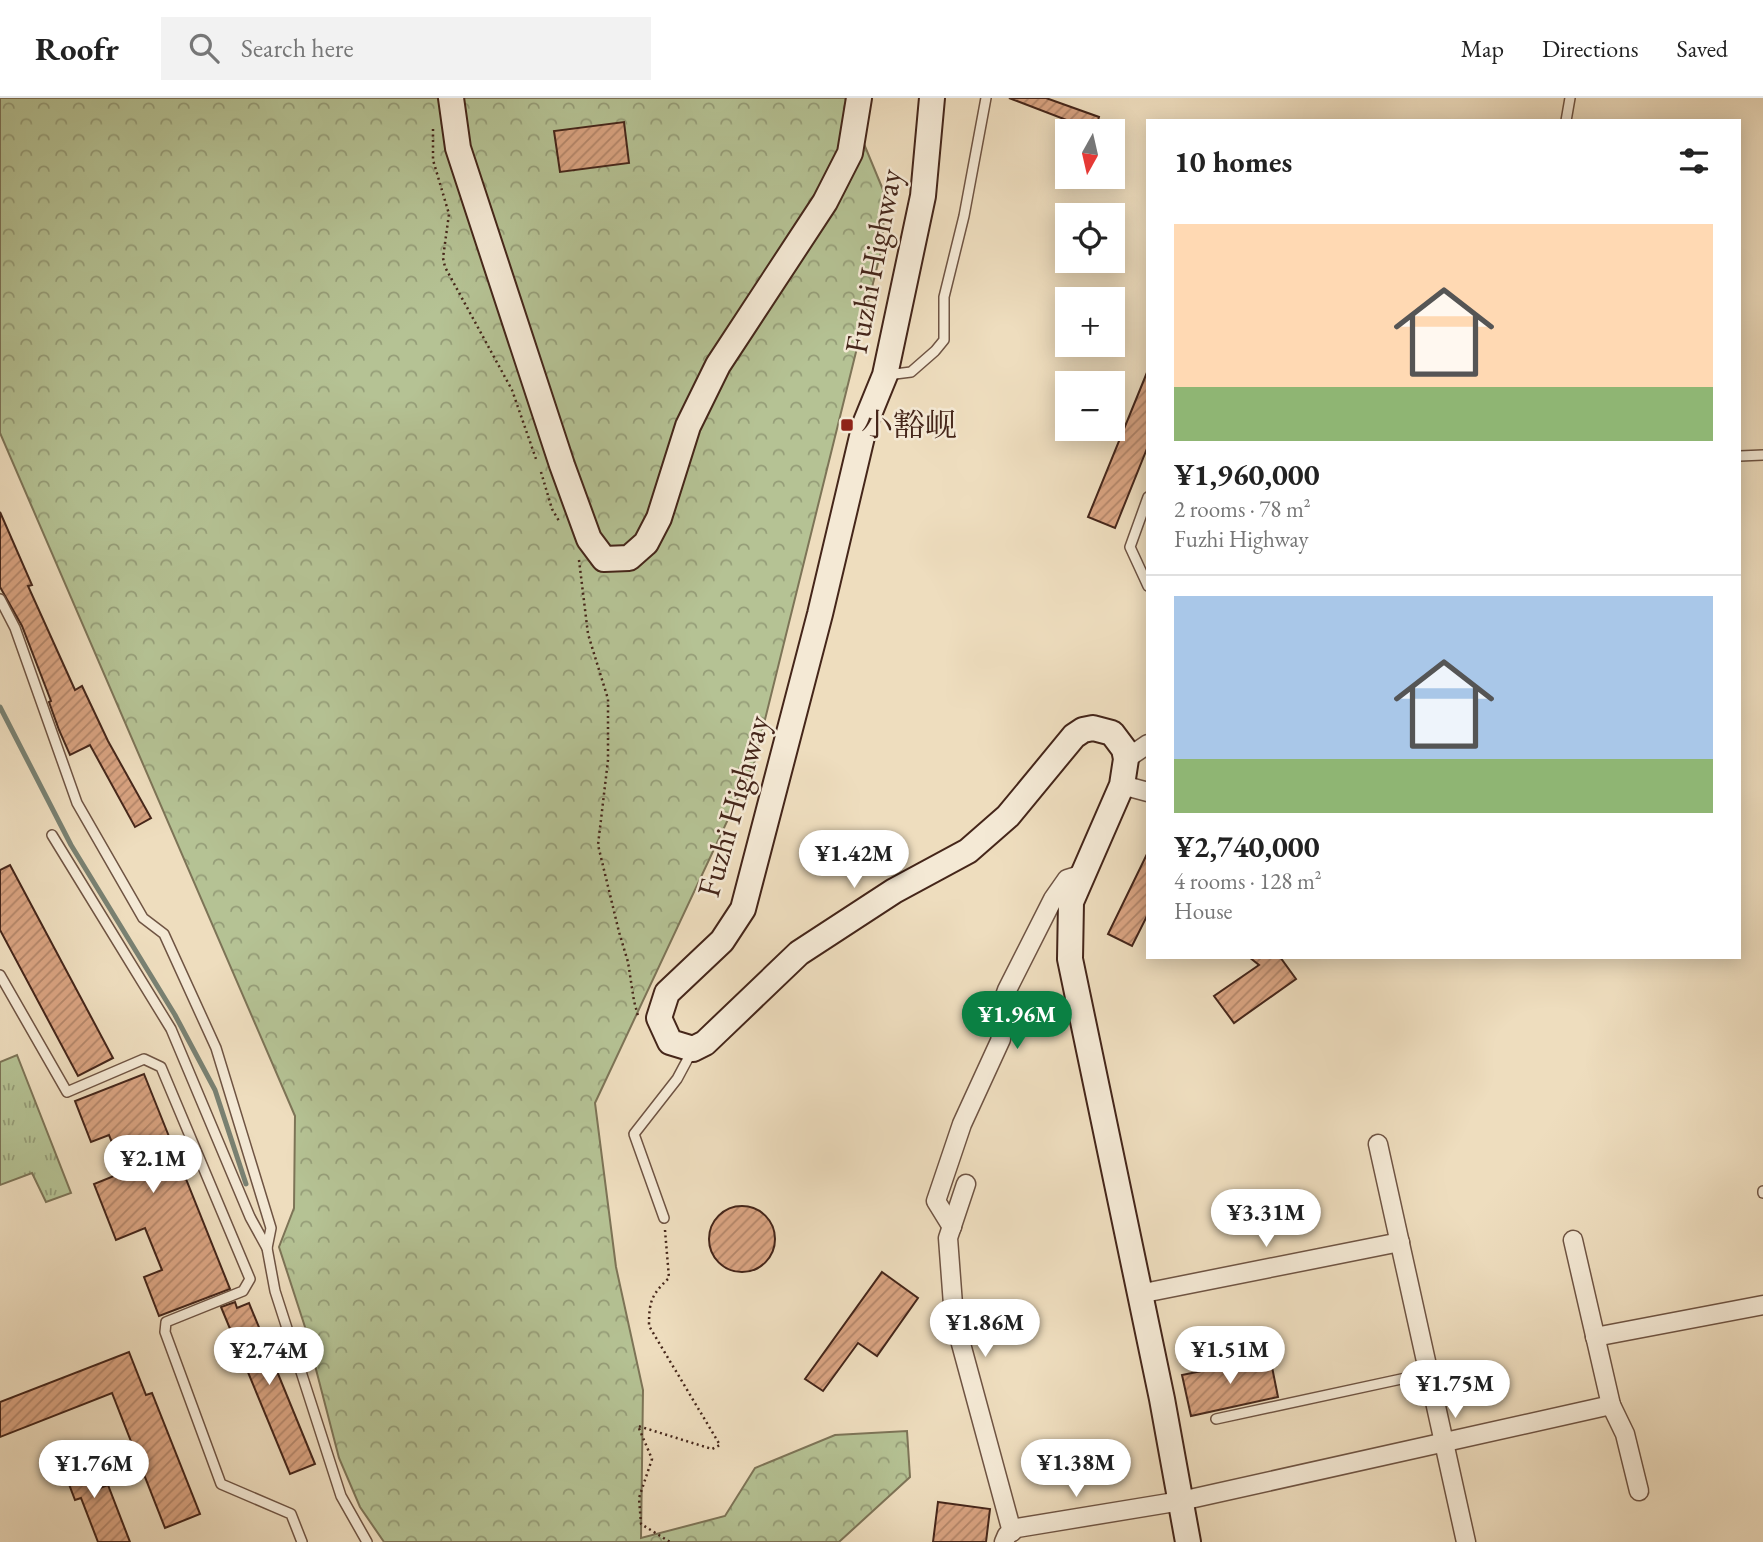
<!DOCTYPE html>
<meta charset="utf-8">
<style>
:root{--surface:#fff;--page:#f2f2f2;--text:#222;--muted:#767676;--line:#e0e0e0;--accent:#0b8043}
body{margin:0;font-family:"EB Garamond","Noto Serif SC",serif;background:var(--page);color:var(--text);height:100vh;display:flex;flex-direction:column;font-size:26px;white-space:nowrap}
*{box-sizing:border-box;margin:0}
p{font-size:23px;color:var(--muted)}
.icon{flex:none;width:38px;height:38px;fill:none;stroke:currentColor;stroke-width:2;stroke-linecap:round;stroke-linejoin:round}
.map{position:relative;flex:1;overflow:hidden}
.details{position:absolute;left:1146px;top:21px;width:595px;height:840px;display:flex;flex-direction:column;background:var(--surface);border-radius:0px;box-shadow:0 4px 18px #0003}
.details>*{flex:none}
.needle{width:46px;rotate:188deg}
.tools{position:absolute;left:1055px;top:21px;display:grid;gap:14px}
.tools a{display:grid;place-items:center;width:70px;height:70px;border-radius:0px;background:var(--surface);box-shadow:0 4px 18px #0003;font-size:35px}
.price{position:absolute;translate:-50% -60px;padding:0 16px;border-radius:24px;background:#fff;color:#222;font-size:23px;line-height:46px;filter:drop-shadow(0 2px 4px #0008)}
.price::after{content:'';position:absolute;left:50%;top:42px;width:21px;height:16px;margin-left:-10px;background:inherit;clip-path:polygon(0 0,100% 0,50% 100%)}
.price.active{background:var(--accent);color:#fff}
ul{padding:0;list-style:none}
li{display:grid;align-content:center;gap:14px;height:371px;padding:0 28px}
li+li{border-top:2px solid var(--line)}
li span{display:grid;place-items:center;height:217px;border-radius:0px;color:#555}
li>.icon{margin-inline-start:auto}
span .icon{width:126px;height:126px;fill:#fffc;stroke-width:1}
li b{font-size:30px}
h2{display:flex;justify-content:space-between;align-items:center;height:84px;padding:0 28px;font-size:30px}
header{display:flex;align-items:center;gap:42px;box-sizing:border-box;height:98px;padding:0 35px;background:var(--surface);border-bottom:2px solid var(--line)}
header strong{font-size:33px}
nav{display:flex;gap:38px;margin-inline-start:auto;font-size:24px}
.search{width:490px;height:63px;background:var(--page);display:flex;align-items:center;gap:18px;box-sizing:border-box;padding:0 24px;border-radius:0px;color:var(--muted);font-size:26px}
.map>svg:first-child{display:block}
.grass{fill:url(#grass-tufts);stroke:#7d7457;stroke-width:2}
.forest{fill:url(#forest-crowns);stroke:#7d7457;stroke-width:2}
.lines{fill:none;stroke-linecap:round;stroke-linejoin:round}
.stream{stroke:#798172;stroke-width:5}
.building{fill:url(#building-hatch);stroke:#45261a;stroke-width:2}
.service-casing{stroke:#6f5443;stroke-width:12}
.minor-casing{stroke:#6f5443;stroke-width:21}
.secondary-casing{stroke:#45261a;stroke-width:28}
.path{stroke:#45261a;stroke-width:2.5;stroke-dasharray:2 3.5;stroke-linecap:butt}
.service{stroke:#f4e9d5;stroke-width:9}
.minor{stroke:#f4e9d5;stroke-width:18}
.secondary{stroke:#f4e9d5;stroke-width:24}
.poi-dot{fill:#8f2418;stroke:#f4e9d5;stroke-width:2.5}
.labels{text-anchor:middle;stroke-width:5;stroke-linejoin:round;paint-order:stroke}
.street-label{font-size:32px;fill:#45261a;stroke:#f4e9d5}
.poi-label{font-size:32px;fill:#45261a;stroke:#f4e9d5;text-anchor:start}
</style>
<header>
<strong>Roofr</strong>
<div class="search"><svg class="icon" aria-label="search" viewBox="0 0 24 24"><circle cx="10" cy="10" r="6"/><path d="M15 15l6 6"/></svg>Search here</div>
<nav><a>Map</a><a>Directions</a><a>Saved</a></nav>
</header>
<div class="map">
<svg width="1763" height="1444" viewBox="0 0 1763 1444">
<defs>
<pattern id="grass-tufts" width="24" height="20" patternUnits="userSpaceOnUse" patternTransform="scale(1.75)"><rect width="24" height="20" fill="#b5c294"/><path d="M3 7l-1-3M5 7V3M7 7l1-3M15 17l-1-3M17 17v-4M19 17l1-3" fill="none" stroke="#959d78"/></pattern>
<pattern id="forest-crowns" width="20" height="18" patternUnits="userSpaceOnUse" patternTransform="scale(1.75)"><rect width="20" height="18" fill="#b5c294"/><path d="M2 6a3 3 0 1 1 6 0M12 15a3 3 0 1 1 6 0" fill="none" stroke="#959d78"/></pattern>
<pattern id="building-hatch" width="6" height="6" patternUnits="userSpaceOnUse" patternTransform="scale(1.75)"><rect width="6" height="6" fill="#d9a381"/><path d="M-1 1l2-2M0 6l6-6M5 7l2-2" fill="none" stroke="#b28569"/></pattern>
</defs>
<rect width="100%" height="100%" fill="#eeddbe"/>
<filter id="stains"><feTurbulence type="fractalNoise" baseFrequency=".00286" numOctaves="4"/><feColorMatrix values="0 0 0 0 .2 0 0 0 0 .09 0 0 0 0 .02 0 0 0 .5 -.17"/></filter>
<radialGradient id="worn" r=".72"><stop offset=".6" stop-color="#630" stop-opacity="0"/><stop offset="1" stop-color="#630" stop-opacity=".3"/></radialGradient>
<path class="grass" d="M17,957l54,138 -25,9 -14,-29 -32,12v-123z"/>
<path class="forest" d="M0,0h845l41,99 -5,54 -127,513 -159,339 21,164 27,123 -2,148 84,-22 30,-48 80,-33 72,-4 3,46 -71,65h-455l-24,-35 -21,-49 -34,-131 -26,-80 15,-39 1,-92 -295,-683z"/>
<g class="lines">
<path class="stream" d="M0,609l71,138 104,170 40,75 31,94"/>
</g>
<g class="building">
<path d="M1009,0h37l53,19 -4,14z"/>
<path d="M624,24l5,41 -69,9 -6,-41z"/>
<path d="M1148,272v76l-33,82 -27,-11z"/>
<path d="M0,414l32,73 -4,1 47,104 7,-4 26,55 43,77 -16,9 -45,-82 -20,10 -11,-25 -10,-28 2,-1 -29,-75 -22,-39z"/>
<path d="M1148,754v62l-16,32 -24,-12z"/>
<path d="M10,767l103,193 -35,18 -78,-146v-60z"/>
<path d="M1249,859h31l16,22 -62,44 -20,-27 45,-31z"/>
<path d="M144,976l86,215 -71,27 -15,-39 18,-7 -17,-42 -29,12 -22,-56 30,-12 -15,-37 -18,7 -16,-41z"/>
<circle cx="742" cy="1141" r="33"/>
<path d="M882,1174l36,26 -41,58 -19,-13 -35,48 -18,-12z"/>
<path d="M235,1204l2,6 12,-5 66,161 -25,10 -69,-167z"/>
<path d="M129,1254l17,43 6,-2 48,121 -35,14 -53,-135 -112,44v-35z"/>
<path d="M1270,1259l8,40 -87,19 -9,-41z"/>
<path d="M81,1351l16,40 11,-4 22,57h-32l-17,-44 -6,2 -16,-42z"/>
<path d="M938,1404l52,7 -4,33h-53z"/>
</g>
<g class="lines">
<g class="service-casing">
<g id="service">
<path d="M1566,23l4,-23"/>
<path d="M887,277l24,-3 24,-21 9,-11v-43l20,-81 22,-118"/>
<path d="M1740,358l23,-1"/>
<path d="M1148,399l-18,50 18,39"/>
<path d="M0,501l15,29 62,175 66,115 21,16 52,114 55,180 -4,20"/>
<path d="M52,737l119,194 79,188 17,31 8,43 66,205 26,46"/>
<path d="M0,877l67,117 77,-33 17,8 89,212 -7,12 -77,31 -1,10 56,152 70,30 11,28"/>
<path d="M1763,1093v2"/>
<path d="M664,1120l-30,-84 43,-55 15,-28"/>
<path d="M1216,1321l213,-46"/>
</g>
</g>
<g class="minor-casing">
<g id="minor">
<path d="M1126,661l22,-15"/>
<path d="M1122,687l26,7"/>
<path d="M1378,1046l88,398"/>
<path d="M966,1086l-18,54 6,80 58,214"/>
<path d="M952,1129l-16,-26 26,-77 39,-85 -4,-21 10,-28 46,-91 14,-20 16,-5"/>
<path d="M1139,1196l261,-52"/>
<path d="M1595,1239l168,-32"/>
<path d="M1611,1307l14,29 14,57"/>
<path d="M1004,1444l3,-7 10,-7 164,-27 430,-96 -38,-165"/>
</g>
</g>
<g class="secondary-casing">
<g id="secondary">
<path d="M451,0l7,50 104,317 27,74 15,20 25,-1 17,-15 13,-25 29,-92 30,-61 107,-163 25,-49 9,-55"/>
<path d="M932,0l-9,98 -38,179 -20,49 -45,190 -77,295 -21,32 -55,52 -8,25 11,24 23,7 12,-6 94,-90 95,-62 74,-40 40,-35 66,-80 9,-6 10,-2 19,5 12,16 2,10 -4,26 -51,117 -1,57 92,440 26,143"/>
</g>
</g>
<g class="path">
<path d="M433,31v31l16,54 -6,44 2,9 67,123 24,69"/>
<path d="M541,374l11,37 7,12"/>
<path d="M579,462l9,74 20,65v61l-10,85 21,87 9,30 6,39 4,15"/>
<path d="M665,1132l4,48c-18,17 -20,24 -20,48l71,119 -8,4 -74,-23 14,33 -13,39 2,26 29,18"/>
</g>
<use href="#service" class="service"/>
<use href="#minor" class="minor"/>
<use href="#secondary" class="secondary"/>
</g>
<rect class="poi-dot" x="840" y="320" width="14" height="14" rx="3.5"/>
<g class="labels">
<g class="street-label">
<text transform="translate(873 163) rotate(-79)" y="11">Fuzhi Highway</text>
<text transform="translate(733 708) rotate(-74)" y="11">Fuzhi Highway</text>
</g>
<g class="poi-label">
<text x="861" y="338">小豁岘</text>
</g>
</g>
<rect width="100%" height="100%" filter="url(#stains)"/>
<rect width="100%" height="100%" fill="url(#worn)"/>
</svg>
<div class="tools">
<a><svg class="needle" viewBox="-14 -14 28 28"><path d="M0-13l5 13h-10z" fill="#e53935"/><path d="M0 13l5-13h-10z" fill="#767676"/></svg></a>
<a><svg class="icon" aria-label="locate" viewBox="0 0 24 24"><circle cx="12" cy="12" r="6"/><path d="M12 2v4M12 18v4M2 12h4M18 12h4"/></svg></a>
<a>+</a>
<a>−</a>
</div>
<b class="price" style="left:854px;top:792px">¥1.42M</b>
<b class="price active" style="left:1017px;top:953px">¥1.96M</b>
<b class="price" style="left:153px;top:1097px">¥2.1M</b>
<b class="price" style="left:1266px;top:1151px">¥3.31M</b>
<b class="price" style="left:985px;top:1261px">¥1.86M</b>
<b class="price" style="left:1230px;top:1288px">¥1.51M</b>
<b class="price" style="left:269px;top:1289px">¥2.74M</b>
<b class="price" style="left:1455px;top:1322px">¥1.75M</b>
<b class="price" style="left:1076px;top:1401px">¥1.38M</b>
<b class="price" style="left:94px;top:1402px">¥1.76M</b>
<section class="details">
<h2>10 homes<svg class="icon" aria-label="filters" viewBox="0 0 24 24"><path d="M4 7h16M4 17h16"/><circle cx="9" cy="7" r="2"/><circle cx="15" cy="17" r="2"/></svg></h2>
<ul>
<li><span style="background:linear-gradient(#ffd9b3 75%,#8fb573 0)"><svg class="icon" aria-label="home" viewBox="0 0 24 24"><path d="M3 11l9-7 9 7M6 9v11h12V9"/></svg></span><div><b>¥1,960,000</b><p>2 rooms · 78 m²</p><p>Fuzhi Highway</p></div></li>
<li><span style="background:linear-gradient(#a9c7e8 75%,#8fb573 0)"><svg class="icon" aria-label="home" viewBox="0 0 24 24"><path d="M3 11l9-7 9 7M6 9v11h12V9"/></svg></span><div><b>¥2,740,000</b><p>4 rooms · 128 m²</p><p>House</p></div></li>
</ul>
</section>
</div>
